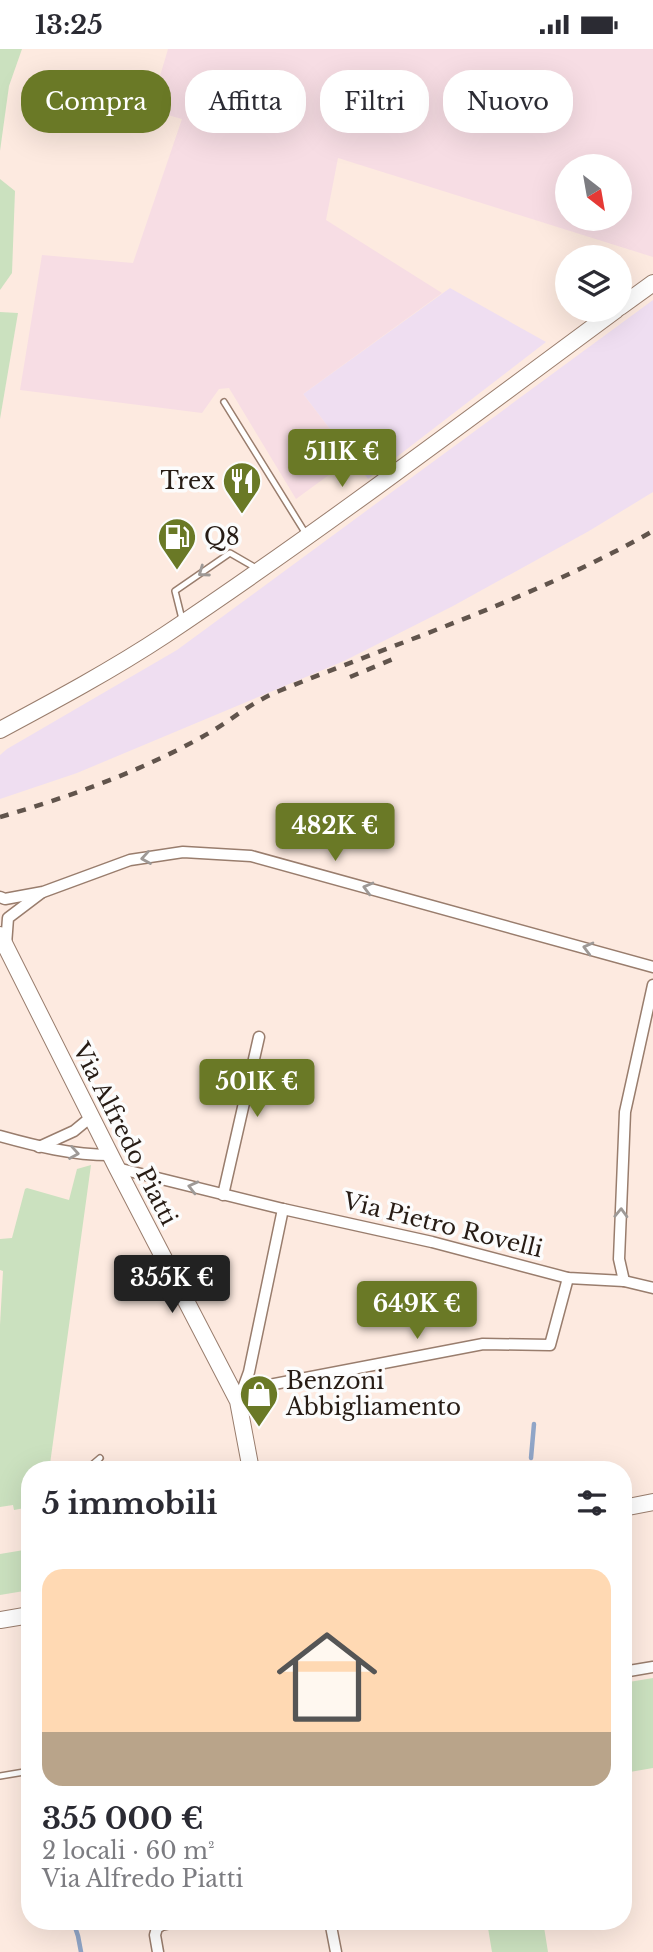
<!DOCTYPE html>
<html lang="it">
<meta charset="utf-8">
<style>
:root{--surface:#fff;--page:#f7f7f7;--text:#2b2b33;--muted:#7c7c81;--line:#e1e1e2;--accent:#6a7926}
body{margin:0;font-family:"Libre Baskerville",serif;background:var(--page);color:var(--text);height:100vh;display:flex;flex-direction:column;font-size:26px;white-space:nowrap}
*{box-sizing:border-box;margin:0}
p{font-size:23px;color:var(--muted)}
.icon{flex:none;width:38px;height:38px;fill:none;stroke:currentColor;stroke-width:2;stroke-linecap:round;stroke-linejoin:round}
.map{position:relative;flex:1;overflow:hidden}
.panel{position:absolute;left:21px;top:1412px;width:611px;height:469px;display:flex;flex-direction:column;background:var(--surface);border-radius:28px;box-shadow:0 7px 28px #0002}
.panel>*{flex:none}
.guide{position:absolute;left:21px;top:21px;width:612px;height:63px;display:flex;gap:14px}
.needle{width:46px;rotate:149deg}
.fabs{position:absolute;left:555px;top:105px;display:grid;gap:14px}
.fabs a{display:grid;place-items:center;width:77px;height:77px;border-radius:50%;background:var(--surface);box-shadow:0 7px 28px #0002;font-size:35px}
.price{position:absolute;translate:-50% -60px;padding:0 16px;border-radius:7px;background:var(--accent);color:#fff;font-size:23px;line-height:46px;filter:drop-shadow(0 2px 4px #0008)}
.price::after{content:'';position:absolute;left:50%;top:42px;width:21px;height:16px;margin-left:-10px;background:inherit;clip-path:polygon(0 0,100% 0,50% 100%)}
.price.selected{background:#222;color:#fff}
ul{padding:0;list-style:none}
li{display:grid;align-content:center;gap:14px;height:371px;padding:0 21px}
li+li{border-top:2px solid var(--line)}
li span{display:grid;place-items:center;height:217px;border-radius:21px;color:#555}
li>.icon{margin-inline-start:auto}
span .icon{width:126px;height:126px;fill:#fffc;stroke-width:1}
li b{font-size:30px}
h2{display:flex;justify-content:space-between;align-items:center;height:84px;padding:0 21px;font-size:30px}
.pill{padding:0 24px;border-radius:28px;background:var(--surface);box-shadow:0 7px 28px #0002;font-size:24px;line-height:63px}
.pill.selected{background:var(--accent);color:#fff}
.status{display:flex;justify-content:space-between;align-items:center;height:49px;padding:0 35px;background:var(--surface);direction:ltr}
.status svg{height:19px;fill:currentColor}
.map>svg:first-child{display:block}
.industrial{fill:#efdef1}
.education{fill:#f7dde4;fill-rule:evenodd}
.green{fill:#cbe1bf}
.lines{fill:none;stroke-linecap:round;stroke-linejoin:round}
.stream{stroke:#90a5c7;stroke-width:4.5}
.lane-casing{stroke:#997d6d;stroke-width:8}
.street-casing{stroke:#997d6d;stroke-width:13}
.secondary-casing{stroke:#997d6d;stroke-width:18}
.lane{stroke:#fff;stroke-width:5}
.street{stroke:#fff;stroke-width:10}
.secondary{stroke:#fff;stroke-width:16}
.rail{stroke:#61544c;stroke-width:4.5;stroke-dasharray:9 9;stroke-linecap:butt}
.oneway{stroke:#9e9996}
.labels{text-anchor:middle;stroke-width:7;stroke-linejoin:round;paint-order:stroke}
.poi-label{font-size:23px;fill:#271c15;stroke:#fcfcfc;text-anchor:start}
.street-label{font-size:23px;fill:#271c15;stroke:#fcfcfc}
</style>
<div class="status"><b>13:25</b><svg viewBox="0 0 49 12"><path d="M0 12V9h3v3zM5 12V6h3v6zM10 12V3h3v9zM15 12V0h3v12zM26 1h20v11H26zM47 4h2v5h-2z"/></svg></div>
<div class="map">
<svg width="653" height="1903" viewBox="0 0 653 1903">
<rect width="100%" height="100%" fill="#fdeae0"/>
<g class="industrial">
<path d="M450,239l96,54 -178,137 -65,-85z"/>
<path d="M653,251v192l-64,39 -136,75 -109,55 -267,112 -77,26v-44l7,-6 170,-99z"/>
</g>
<path class="education" d="M168,0h485v208l-315,-99 -12,62 116,73 -139,101 49,64 -56,41 -67,-111 -10,1 -17,24 -182,-23 22,-135 91,8 49,-144 -32,-9zM620,117v53h-53v-53z"/>
<g class="green">
<path d="M0,0h22l-13,37 -9,65z"/>
<path d="M0,130l15,12 -3,82 -12,17z"/>
<path d="M0,263l18,1 -18,106z"/>
<path d="M91,1116l-41,299 2,6h-22v37l-16,3 -1,-5 -13,2v-182l3,-54 -3,-1v-31l12,-1 13,-49 2,-1 42,12 8,-31z"/>
<path d="M30,1500v41l-30,5v-41z"/>
<path d="M653,1629v90l-29,5 -1,-90z"/>
<path d="M487,1873v-1l83,1 -26,5 4,25h-56z"/>
</g>
<g class="lines">
<g class="stream">
<path d="M531,1409l3,-34"/>
<path d="M73,1872l5,15 3,16"/>
</g>
<g class="lane-casing">
<g id="lane">
<path d="M224,353l82,132"/>
<path d="M182,570l-7,-28 55,-38 26,15"/>
<path d="M86,1421l14,-12"/>
<path d="M0,1727l30,-5"/>
</g>
</g>
<g class="street-casing">
<g id="street">
<path d="M0,848l5,2 38,-7 87,-32 53,-8 68,4 402,111"/>
<path d="M6,896l2,-27 33,-25"/>
<path d="M0,1087c36,10 72,19 110,19"/>
<path d="M39,1098l35,-16 17,-14"/>
<path d="M117,1119l166,41 149,33 136,36 56,3 29,7"/>
<path d="M223,1146l36,-158"/>
<path d="M624,1232l-5,-22 6,-147 28,-127"/>
<path d="M243,1341l240,-46 67,1 18,-67"/>
<path d="M241,1345l8,-22 34,-163"/>
<path d="M623,1623l30,-5"/>
<path d="M330,1872l6,31"/>
<path d="M158,1903l-3,-17 2,-7 5,-3 18,-4"/>
</g>
</g>
<g class="secondary-casing">
<g id="secondary">
<path d="M620,258l33,-24"/>
<path d="M0,681c56,-30 112,-60 165,-95 154,-103 302,-215 451,-325"/>
<path d="M0,886l117,233 121,233 13,69"/>
<path d="M623,1459l30,-6"/>
<path d="M0,1571l30,-5"/>
</g>
</g>
<use href="#lane" class="lane"/>
<use href="#street" class="street"/>
<use href="#secondary" class="secondary"/>
<g class="rail">
<path d="M350,628l48,-20"/>
<path d="M0,768c69,-20 139,-45 202,-80 26,-14 49,-35 77,-46 125,-51 256,-93 374,-160"/>
</g>
</g>
<defs><path id="oneway-chevron" d="M-2-3.5L2.5 0L-2 3.5" fill="none" stroke-width="1.6" stroke-linecap="round" stroke-linejoin="round" transform="scale(1.75)"/></defs>
<g class="oneway">
<use href="#oneway-chevron" transform="translate(203 523) rotate(145)"/>
<use href="#oneway-chevron" transform="translate(146 809) rotate(171)"/>
<use href="#oneway-chevron" transform="translate(368 839) rotate(-165)"/>
<use href="#oneway-chevron" transform="translate(588 899) rotate(-165)"/>
<use href="#oneway-chevron" transform="translate(74 1104) rotate(10)"/>
<use href="#oneway-chevron" transform="translate(193 1138) rotate(-166)"/>
<use href="#oneway-chevron" transform="translate(621 1164) rotate(-88)"/>
</g>
<defs>
<g id="restaurant-pin" transform="scale(2.0125)"><path d="M0 17L-7.5 6A9.5 9.5 0 1 1 7.5 6Z" fill="#6a7926" stroke="#fcfcfc"/><path d="M-5-6h1v4h1v-4h1v4h1v-4h1v5L-1.5 .5V6h-2V.5L-5-1ZM5-6V6H3V1.5H1.5Q1.5-4 5-6Z" fill="#fff"/></g>
<g id="fuel-pin" transform="scale(2.0125)"><path d="M0 17L-7.5 6A9.5 9.5 0 1 1 7.5 6Z" fill="#6a7926" stroke="#fcfcfc"/><path d="M-5.5-6h7V0h2V4h1.3V-2.5L3-4.5l.8-.8L6-3V5H2.5V1h-1V6h-7ZM-4.2-4.7v3.2H.2V-4.7Z" fill="#fff"/></g>
<g id="shop-pin" transform="scale(2.0125)"><path d="M0 17L-7.5 6A9.5 9.5 0 1 1 7.5 6Z" fill="#6a7926" stroke="#fcfcfc"/><path d="M-5-2.5h2.3a2.7 3.5 0 0 1 5.4 0H5L5.5 6h-11ZM-1.5-2.5h3a1.5 2.3 0 0 0-3 0Z" fill="#fff"/></g>
</defs>
<g fill-rule="evenodd">
<use href="#restaurant-pin" x="242" y="432"/>
<use href="#fuel-pin" x="177" y="488"/>
<use href="#shop-pin" x="259" y="1345"/>
</g>
<g class="labels">
<g class="poi-label">
<text x="215" y="440" text-anchor="end">Trex</text>
<text x="204" y="496">Q8</text>
<text x="286" y="1340">Benzoni<tspan x="286" dy="26">Abbigliamento</tspan></text>
</g>
<g class="street-label">
<text transform="translate(125 1085) rotate(63)" y="8">Via Alfredo Piatti</text>
<text transform="translate(443 1176) rotate(14)" y="8">Via Pietro Rovelli</text>
</g>
</g>
</svg>
<div class="fabs">
<a><svg class="needle" viewBox="-14 -14 28 28"><path d="M0-13l5 13h-10z" fill="#e53935"/><path d="M0 13l5-13h-10z" fill="#7c7c81"/></svg></a>
<a><svg class="icon" aria-label="layers" viewBox="0 0 24 24"><path d="M12 4l9 5-9 5-9-5zM3 14l9 5 9-5"/></svg></a>
</div>
<b class="price" style="left:342px;top:440px">511K €</b>
<b class="price" style="left:335px;top:814px">482K €</b>
<b class="price" style="left:257px;top:1070px">501K €</b>
<b class="price selected" style="left:172px;top:1266px">355K €</b>
<b class="price" style="left:417px;top:1292px">649K €</b>
<div class="guide">
<a class="pill selected">Compra</a>
<a class="pill">Affitta</a>
<a class="pill">Filtri</a>
<a class="pill">Nuovo</a>
</div>
<section class="panel">
<h2>5 immobili<svg class="icon" aria-label="filters" viewBox="0 0 24 24"><path d="M4 7h16M4 17h16"/><circle cx="9" cy="7" r="2"/><circle cx="15" cy="17" r="2"/></svg></h2>
<ul>
<li><span style="background:linear-gradient(#ffd9b3 75%,#b9a48a 0)"><svg class="icon" aria-label="home" viewBox="0 0 24 24"><path d="M3 11l9-7 9 7M6 9v11h12V9"/></svg></span><div><b>355 000 €</b><p>2 locali · 60 m²</p><p>Via Alfredo Piatti</p></div></li>
</ul>
</section>
</div>
